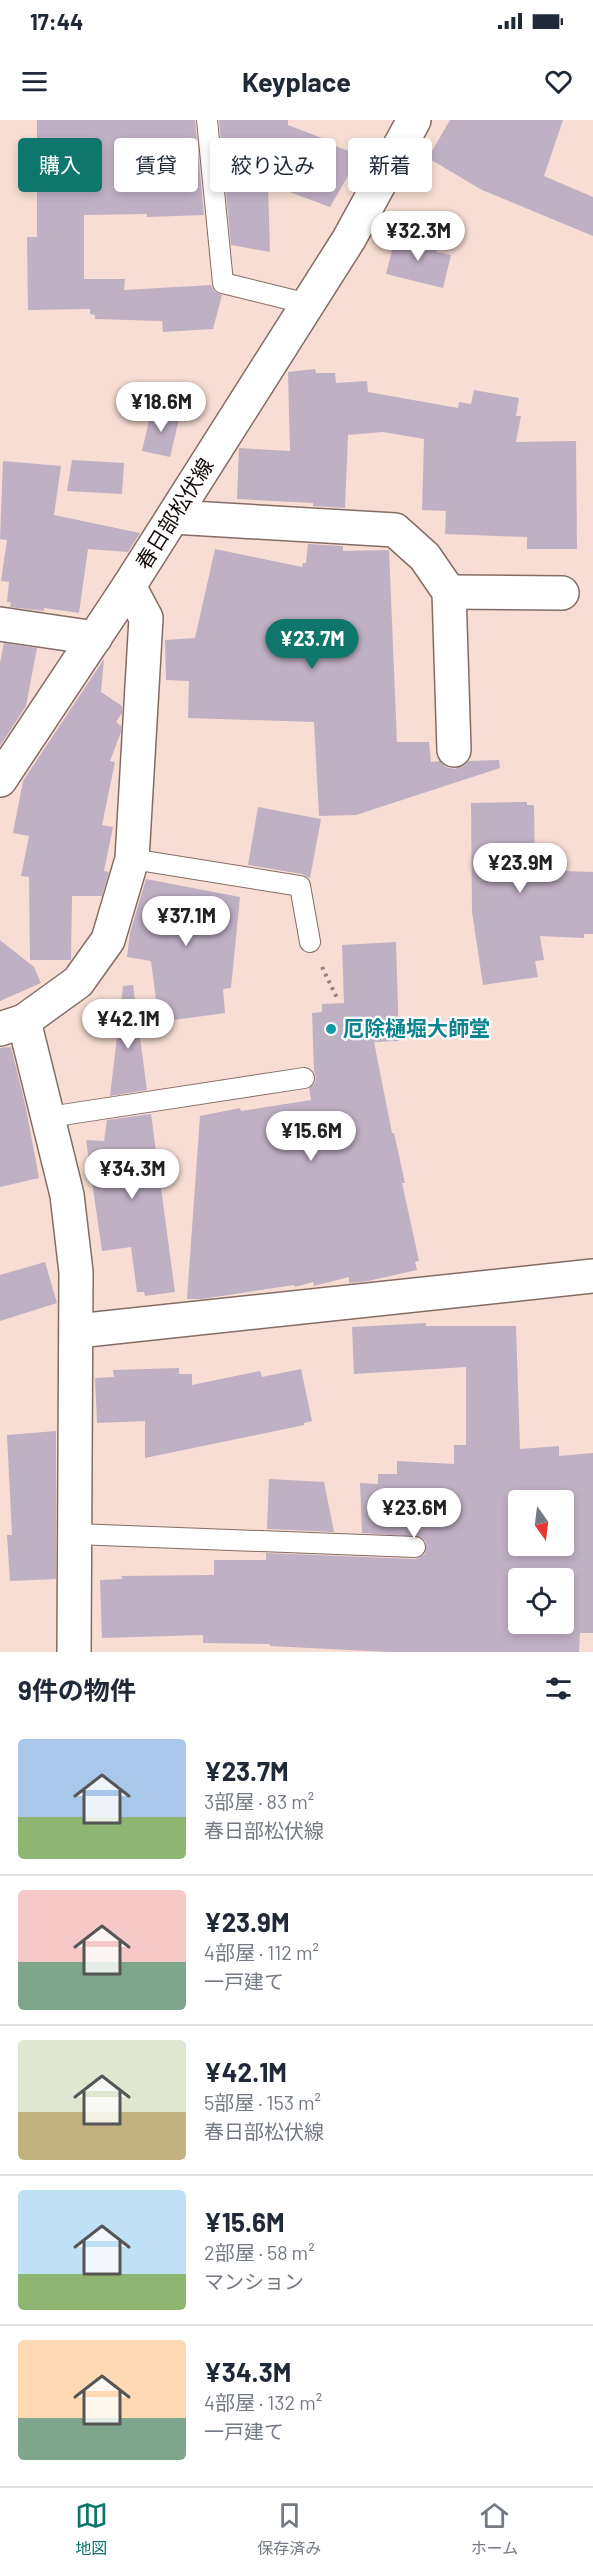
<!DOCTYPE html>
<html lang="ja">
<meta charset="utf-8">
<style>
:root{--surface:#fff;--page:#f2f2f3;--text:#1f2937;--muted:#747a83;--line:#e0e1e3;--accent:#0f766e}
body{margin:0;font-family:Barlow,"Noto Sans JP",sans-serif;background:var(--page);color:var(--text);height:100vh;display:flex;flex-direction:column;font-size:22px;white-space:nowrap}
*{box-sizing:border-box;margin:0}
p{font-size:20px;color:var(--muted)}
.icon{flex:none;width:33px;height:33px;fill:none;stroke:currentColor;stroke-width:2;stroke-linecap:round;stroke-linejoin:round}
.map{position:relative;height:1532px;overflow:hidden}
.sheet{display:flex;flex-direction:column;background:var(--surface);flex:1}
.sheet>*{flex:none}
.guide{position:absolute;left:18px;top:18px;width:558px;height:54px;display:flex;gap:12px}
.needle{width:39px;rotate:166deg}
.controls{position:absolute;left:508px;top:1370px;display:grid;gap:12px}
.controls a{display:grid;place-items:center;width:66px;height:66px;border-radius:6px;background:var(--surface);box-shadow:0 3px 9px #0003;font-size:30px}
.price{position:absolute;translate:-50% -51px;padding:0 14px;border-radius:21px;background:#fff;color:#222;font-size:20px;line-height:39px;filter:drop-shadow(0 2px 3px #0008)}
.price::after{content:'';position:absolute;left:50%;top:36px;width:18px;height:14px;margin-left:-9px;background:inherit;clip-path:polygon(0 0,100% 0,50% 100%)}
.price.active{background:var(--accent);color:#fff}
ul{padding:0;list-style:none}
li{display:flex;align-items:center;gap:18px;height:150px;padding:0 18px}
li+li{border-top:2px solid var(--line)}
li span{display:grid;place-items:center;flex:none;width:168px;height:120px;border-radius:6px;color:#555}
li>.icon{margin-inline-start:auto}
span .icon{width:72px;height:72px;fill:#fffc;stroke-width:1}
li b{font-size:26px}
h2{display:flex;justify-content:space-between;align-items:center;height:72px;padding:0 18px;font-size:26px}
.pill{padding:0 21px;border-radius:6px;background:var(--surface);box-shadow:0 3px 9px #0003;font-size:21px;line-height:54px}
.pill.active{background:var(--accent);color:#fff}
.status{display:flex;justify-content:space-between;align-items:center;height:42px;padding:0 30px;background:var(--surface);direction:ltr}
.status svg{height:16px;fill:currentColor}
header{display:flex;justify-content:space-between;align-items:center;height:78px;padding:0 18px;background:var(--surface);font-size:27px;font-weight:700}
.tab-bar{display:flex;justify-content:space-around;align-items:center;height:84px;border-top:2px solid var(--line);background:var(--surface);font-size:16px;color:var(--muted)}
.tab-bar a{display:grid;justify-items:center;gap:3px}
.tab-bar .active{color:var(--accent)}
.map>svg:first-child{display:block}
.building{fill:#c0b0c4;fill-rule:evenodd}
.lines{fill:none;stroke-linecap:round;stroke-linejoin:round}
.service-casing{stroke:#846c64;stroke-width:22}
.minor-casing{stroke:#846c64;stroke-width:36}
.primary-casing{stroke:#846c64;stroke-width:36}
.path{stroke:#95837c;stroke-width:4;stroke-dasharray:3 4.5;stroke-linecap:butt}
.service{stroke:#fff;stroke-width:20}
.minor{stroke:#fff;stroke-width:33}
.primary{stroke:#fff;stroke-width:33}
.culture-dot{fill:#0f9aa8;stroke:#fff;stroke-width:2}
.labels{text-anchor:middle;stroke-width:4.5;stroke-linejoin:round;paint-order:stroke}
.street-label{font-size:21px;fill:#140b08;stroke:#fff}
.culture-label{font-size:21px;font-weight:bold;fill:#0d838f;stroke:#fff;text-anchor:start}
</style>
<div class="status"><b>17:44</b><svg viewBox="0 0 49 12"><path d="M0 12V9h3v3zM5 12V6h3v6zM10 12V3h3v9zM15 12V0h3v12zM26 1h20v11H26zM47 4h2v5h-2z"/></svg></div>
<header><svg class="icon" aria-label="menu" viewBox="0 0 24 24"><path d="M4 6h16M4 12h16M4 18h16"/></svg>Keyplace<svg class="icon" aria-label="heart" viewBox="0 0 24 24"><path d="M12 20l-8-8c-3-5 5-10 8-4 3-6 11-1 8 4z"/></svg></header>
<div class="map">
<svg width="593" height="1532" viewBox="0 0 593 1532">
<rect width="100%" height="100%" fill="#f7ddd3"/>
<g class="building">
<path d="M37,0h158l9,95 -57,2v-3l-63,1v64h41l-1,11 87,-5 3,6 8,4 -9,34 -50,3 -1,-11 -67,-2v-4l-5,-1v-5l-62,1 -1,-73h10z"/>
<path d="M219,0h69v5l34,13 -1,3 39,14 -30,52 -62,-23 2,68 -39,-7z"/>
<path d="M450,0h113l-19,56 49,21v39l-111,-46 -54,-32z"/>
<path d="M397,111l15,10 25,6 -1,5 15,3 -8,33 -57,-14z"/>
<path d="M315,249l1,4h19l1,10 31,-2 1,11 90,16 1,-6 12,2 3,-14 45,8 -3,18h5l-5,26 60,-1 1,108h-50v-12l-82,-3 1,-23 -24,-1 2,-71 -41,-7 -35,3 -3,73 -32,-2v-3l-76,-4 2,-51 51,3 -2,-79z"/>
<path d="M152,288l28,7 -10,42 -28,-6z"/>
<path d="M72,340l52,3 -2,31 -55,-3z"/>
<path d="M3,341l58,5 -7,49 86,18 -12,19 -40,-3 -9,64 -35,-5v3l-34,-4 1,-5h-4l2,-20 -8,-1 6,-41 -7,-1z"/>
<path d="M308,424l35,2v5l46,-1 8,192h32l2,20 9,-1 6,6 9,2 8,-3 6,-5 30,-1 1,8 -144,47 -37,1 -5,-94 -126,-4 1,-37 -23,-1 -1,-40 30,-2 20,-89 87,18 1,-4h3z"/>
<path d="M4,523l33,5 -11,58 -26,40v-83z"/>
<path d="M104,539l-3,33 21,14v7l-6,9 5,4v6l-11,29 5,1 -13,63 11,2 -9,44 5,1 -7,24h-30l-1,64h-41l-1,-83 -8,-1 8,-40 -16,-3 10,-52z"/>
<path d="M527,682v3h7l1,65 58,2v62h-9v4l-44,-2 4,24 -9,1 3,16 -55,8 -11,-73 -1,-109z"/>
<path d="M258,687l63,12 -11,59 -8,-4 -54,-9z"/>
<path d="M146,759l94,18 -9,91 -8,1 2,24 -66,9 -8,-61 -24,-4 3,-24z"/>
<path d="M0,820l34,27 7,16 -41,18z"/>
<path d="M396,822l3,99 -25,1 18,91h2l11,50h-3l17,78 -4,1 2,8 -49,11 -19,2v-6l-35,9 -1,-4 -18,5 -1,-2 -92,14h-15l13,-183 40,-8 1,3 70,-11 -2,-12 6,-5 1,-6 -2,-6 -2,-58 10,-1v-8l22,-1 -2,-58z"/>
<path d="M133,865l14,105 -37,6 13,-110z"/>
<path d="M11,927l15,61 13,70 -39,9v-139z"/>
<path d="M151,994l24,178 -30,4 -1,-4h-7l-6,-45 -29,4 -16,-111 18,1 3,-21z"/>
<path d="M45,1142l12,41 -57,18v-46z"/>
<path d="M426,1203v3h90l4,123 39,-3v10l34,-3v180h-13l-1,19h-190l-119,-6v-2l-67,-1v-8l-101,3 -2,-58 22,-1 -1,-3 93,-1v-15h52v-7l149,6 10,-5 1,-12 -5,-5 -59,-4 -2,-50 18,1v-10h19v-13l57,3v-19h12v-78l-112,7 -2,-47zM519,1380h45v45h-45zM519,1458h45v45h-45z"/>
<path d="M179,1248v6h13v11l68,-14 2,6 39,-8 11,52 -8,2v2l-159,33v-37l-48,2 -2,-45 19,-1 -1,-7z"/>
<path d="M56,1311v148l-46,2 -3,-46h5l-5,-100z"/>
<path d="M269,1359l55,3 10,50 -67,-3z"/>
</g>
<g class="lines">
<g class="service-casing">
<g id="service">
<path d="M207,0l16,163 85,21"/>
<path d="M132,739l168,27 10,56"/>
<path d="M49,997l255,-39"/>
<path d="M75,1414l340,13"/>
</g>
</g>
<g class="minor-casing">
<g id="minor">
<path d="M173,397l222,13 30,27 24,35 5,158"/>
<path d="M449,472l113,1"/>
<path d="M0,504l95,14"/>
<path d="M24,901l43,174 9,77 -2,380"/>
<path d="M0,909l24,-8 54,-39 30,-42 24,-81 14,-241 -17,-32"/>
<path d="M77,1211l516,-55"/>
</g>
</g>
<g class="primary-casing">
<path id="primary" d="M0,660l129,-194 220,-347 65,-119"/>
</g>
<path class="path" d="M322,847l15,31"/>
<use href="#service" class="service"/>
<use href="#minor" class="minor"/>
<use href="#primary" class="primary"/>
</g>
<circle class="culture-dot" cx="331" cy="909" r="6"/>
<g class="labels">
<g class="street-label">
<text transform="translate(175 394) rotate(-58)" y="7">春日部松伏線</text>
</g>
<g class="culture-label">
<text x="343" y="916">厄除樋堀大師堂</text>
</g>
</g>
</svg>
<div class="controls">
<a><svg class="needle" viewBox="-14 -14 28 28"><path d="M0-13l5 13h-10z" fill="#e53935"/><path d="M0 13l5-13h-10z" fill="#747a83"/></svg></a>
<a><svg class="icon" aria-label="locate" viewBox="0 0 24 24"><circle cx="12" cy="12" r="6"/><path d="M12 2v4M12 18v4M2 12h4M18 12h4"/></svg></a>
</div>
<b class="price" style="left:418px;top:142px">¥32.3M</b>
<b class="price" style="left:161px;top:313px">¥18.6M</b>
<b class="price active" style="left:312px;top:550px">¥23.7M</b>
<b class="price" style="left:520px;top:774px">¥23.9M</b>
<b class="price" style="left:186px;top:827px">¥37.1M</b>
<b class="price" style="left:128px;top:930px">¥42.1M</b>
<b class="price" style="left:311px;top:1042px">¥15.6M</b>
<b class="price" style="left:132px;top:1080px">¥34.3M</b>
<b class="price" style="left:414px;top:1419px">¥23.6M</b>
<div class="guide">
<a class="pill active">購入</a>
<a class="pill">賃貸</a>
<a class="pill">絞り込み</a>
<a class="pill">新着</a>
</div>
</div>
<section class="sheet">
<h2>9件の物件<svg class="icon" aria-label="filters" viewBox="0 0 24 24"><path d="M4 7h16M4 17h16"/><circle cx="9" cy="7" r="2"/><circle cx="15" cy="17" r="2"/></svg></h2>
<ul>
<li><span style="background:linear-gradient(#a9c7e8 65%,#8fb573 0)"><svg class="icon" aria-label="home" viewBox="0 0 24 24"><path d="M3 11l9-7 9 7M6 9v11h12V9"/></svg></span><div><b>¥23.7M</b><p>3部屋 · 83 m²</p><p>春日部松伏線</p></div></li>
<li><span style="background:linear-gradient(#f6c9c9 60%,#7fa58c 0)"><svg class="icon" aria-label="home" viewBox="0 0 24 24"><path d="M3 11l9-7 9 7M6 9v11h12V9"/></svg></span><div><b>¥23.9M</b><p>4部屋 · 112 m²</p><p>一戸建て</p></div></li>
<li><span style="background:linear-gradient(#dfe7d0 60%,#c2b280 0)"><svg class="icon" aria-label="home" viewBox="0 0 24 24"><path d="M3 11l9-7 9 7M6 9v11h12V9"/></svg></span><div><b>¥42.1M</b><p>5部屋 · 153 m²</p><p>春日部松伏線</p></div></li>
<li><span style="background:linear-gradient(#bfe0f5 70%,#8fb573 0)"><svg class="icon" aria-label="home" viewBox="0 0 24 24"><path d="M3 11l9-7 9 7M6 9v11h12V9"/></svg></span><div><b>¥15.6M</b><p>2部屋 · 58 m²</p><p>マンション</p></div></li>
<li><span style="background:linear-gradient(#ffd9b3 65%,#7fa58c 0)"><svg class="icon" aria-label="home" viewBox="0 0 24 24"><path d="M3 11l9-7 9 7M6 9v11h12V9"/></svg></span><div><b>¥34.3M</b><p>4部屋 · 132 m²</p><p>一戸建て</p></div></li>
</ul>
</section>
<nav class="tab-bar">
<a class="active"><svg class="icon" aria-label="map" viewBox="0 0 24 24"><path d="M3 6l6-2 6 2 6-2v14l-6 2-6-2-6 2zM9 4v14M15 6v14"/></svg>地図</a>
<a><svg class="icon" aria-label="saved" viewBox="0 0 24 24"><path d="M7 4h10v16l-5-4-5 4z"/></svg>保存済み</a>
<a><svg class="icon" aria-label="home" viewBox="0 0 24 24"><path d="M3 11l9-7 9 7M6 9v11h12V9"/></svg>ホーム</a>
</nav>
